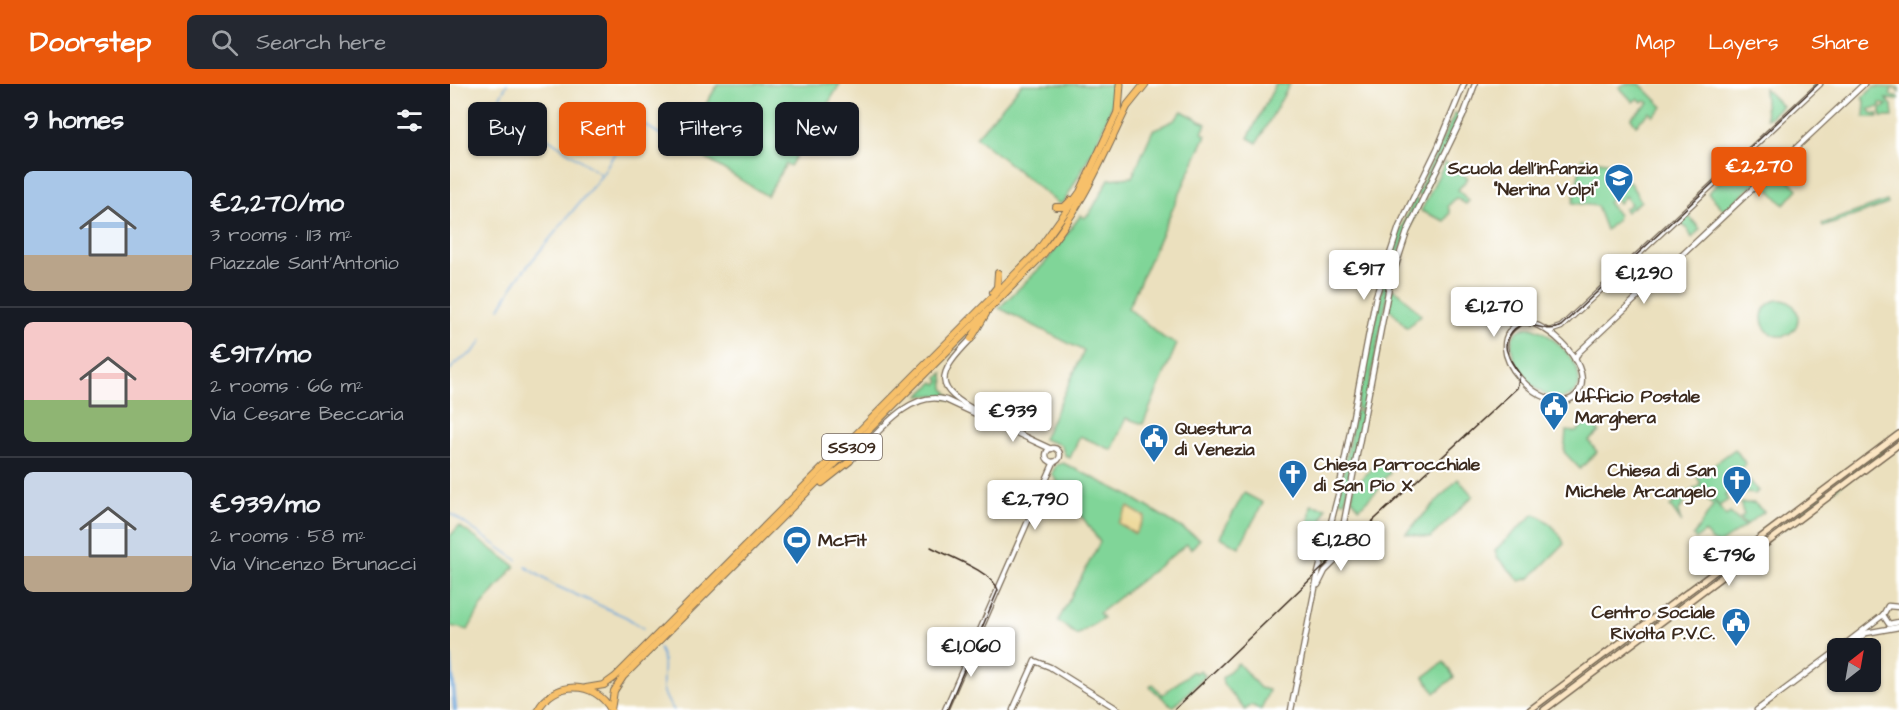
<!DOCTYPE html>
<meta charset="utf-8">
<style>
:root{--surface:#171b24;--page:#242831;--text:#f1f3f6;--muted:#9ea1a6;--line:#363941;--accent:#ea580c}
body{margin:0;font-family:"Architects Daughter",sans-serif;background:var(--page);color:var(--text);height:100vh;display:flex;flex-direction:column;font-size:22px;white-space:nowrap}
*{box-sizing:border-box;margin:0}
p{font-size:20px;color:var(--muted)}
.icon{flex:none;width:33px;height:33px;fill:none;stroke:currentColor;stroke-width:2;stroke-linecap:round;stroke-linejoin:round}
.map{position:relative;flex:1;overflow:hidden}
.details{display:flex;flex-direction:column;background:var(--surface);width:450px}
.details>*{flex:none}
.top-card{position:absolute;left:18px;top:18px;width:570px;height:54px;display:flex;gap:12px}
.needle{width:39px;rotate:31deg}
.controls{position:absolute;left:1377px;top:554px;display:grid;gap:12px}
.controls a{display:grid;place-items:center;width:54px;height:54px;border-radius:9px;background:var(--surface);box-shadow:0 2px 4px #0004;font-size:30px}
.price{position:absolute;translate:-50% -51px;padding:0 14px;border-radius:6px;background:#fff;color:#222;font-size:20px;line-height:39px;filter:drop-shadow(0 2px 3px #0008)}
.price::after{content:'';position:absolute;left:50%;top:36px;width:18px;height:14px;margin-left:-9px;background:inherit;clip-path:polygon(0 0,100% 0,50% 100%)}
.price.selected{background:var(--accent);color:#fff}
ul{padding:0;list-style:none}
li{display:flex;align-items:center;gap:18px;height:150px;padding:0 24px}
li+li{border-top:2px solid var(--line)}
li span{display:grid;place-items:center;flex:none;width:168px;height:120px;border-radius:9px;color:#555}
li>.icon{margin-inline-start:auto}
span .icon{width:72px;height:72px;fill:#fffc;stroke-width:1}
li b{font-size:26px}
h2{display:flex;justify-content:space-between;align-items:center;height:72px;padding:0 24px;font-size:26px}
.pill{padding:0 21px;border-radius:9px;background:var(--surface);box-shadow:0 2px 4px #0004;font-size:21px;line-height:54px}
.pill.selected{background:var(--accent);color:#fff}
header{display:flex;align-items:center;gap:36px;box-sizing:border-box;height:84px;padding:0 30px;background:var(--accent);color:#fff}
header strong{font-size:28px}
nav{display:flex;gap:33px;margin-inline-start:auto;font-size:21px}
.search{width:420px;height:54px;background:var(--page);display:flex;align-items:center;gap:15px;box-sizing:border-box;padding:0 21px;border-radius:9px;color:var(--muted);font-size:22px}
main{display:flex;flex:1;min-height:0}
.map>svg:first-child{display:block}
.green{fill:#80d598;stroke:#5e805b;stroke-width:1.5}
.sand{fill:#eeda9e;stroke:#94825e;stroke-width:1.5}
.lines{fill:none;stroke-linecap:round;stroke-linejoin:round}
.stream{stroke:#6aa5da;stroke-width:1.5}
.canal{stroke:#6aa5da;stroke-width:4.5}
.tertiary-casing{stroke:#796a56;stroke-width:7}
.secondary-casing{stroke:#796a56;stroke-width:8}
.primary-casing{stroke:#796a56;stroke-width:8}
.motorway-casing{stroke:#796a56;stroke-width:9}
.tertiary{stroke:#fff;stroke-width:4.5}
.secondary{stroke:#fce6c4;stroke-width:5}
.primary{stroke:#f7c06b;stroke-width:6}
.motorway{stroke:#f7c06b;stroke-width:7}
.tram{stroke:#3b2a1e;stroke-width:1.5}
.labels{text-anchor:middle;stroke-width:4.5;stroke-linejoin:round;paint-order:stroke}
.shield{fill:#fff;stroke:#766a62;stroke-width:1.5}
.shield-label{font-size:16px;font-weight:bold;fill:#3b2a1e}
.poi-label{font-size:18px;font-weight:bold;fill:#3b2a1e;stroke:#fff;text-anchor:start}
</style>
<header>
<strong>Doorstep</strong>
<div class="search"><svg class="icon" aria-label="search" viewBox="0 0 24 24"><circle cx="10" cy="10" r="6"/><path d="M15 15l6 6"/></svg>Search here</div>
<nav><a>Map</a><a>Layers</a><a>Share</a></nav>
</header>
<main>
<section class="details">
<h2>9 homes<svg class="icon" aria-label="filters" viewBox="0 0 24 24"><path d="M4 7h16M4 17h16"/><circle cx="9" cy="7" r="2"/><circle cx="15" cy="17" r="2"/></svg></h2>
<ul>
<li><span style="background:linear-gradient(#a9c7e8 70%,#b9a48a 0)"><svg class="icon" aria-label="home" viewBox="0 0 24 24"><path d="M3 11l9-7 9 7M6 9v11h12V9"/></svg></span><div><b>€2,270/mo</b><p>3 rooms · 113 m²</p><p>Piazzale Sant'Antonio</p></div></li>
<li><span style="background:linear-gradient(#f6c9c9 65%,#8fb573 0)"><svg class="icon" aria-label="home" viewBox="0 0 24 24"><path d="M3 11l9-7 9 7M6 9v11h12V9"/></svg></span><div><b>€917/mo</b><p>2 rooms · 66 m²</p><p>Via Cesare Beccaria</p></div></li>
<li><span style="background:linear-gradient(#c9d6e8 70%,#b9a48a 0)"><svg class="icon" aria-label="home" viewBox="0 0 24 24"><path d="M3 11l9-7 9 7M6 9v11h12V9"/></svg></span><div><b>€939/mo</b><p>2 rooms · 58 m²</p><p>Via Vincenzo Brunacci</p></div></li>
</ul>
</section>
<div class="map">
<svg width="1449" height="626" viewBox="0 0 1449 626">
<rect width="100%" height="100%" fill="#fff"/>
<filter id="ink" filterUnits="userSpaceOnUse"><feTurbulence type="fractalNoise" baseFrequency=".0167" numOctaves="2"/><feDisplacementMap in="SourceGraphic" scale="12" xChannelSelector="R" yChannelSelector="G"/><feConvolveMatrix kernelMatrix="1 2 1 2 8 2 1 2 1" color-interpolation-filters="sRGB"/></filter>
<filter id="wash" filterUnits="userSpaceOnUse"><feTurbulence type="fractalNoise" baseFrequency=".008" numOctaves="4" result="noise"/><feDisplacementMap in="SourceGraphic" scale="24" xChannelSelector="R" yChannelSelector="G"/><feGaussianBlur stdDeviation="1.35" result="paint"/><feColorMatrix in="noise" values="0 0 0 0 0 0 0 0 0 0 0 0 0 0 0 0 0 1.4 0 .05"/><feComposite in="paint" operator="in"/></filter>
<g filter="url(#wash)">
<rect width="100%" height="100%" fill="#ebe0be"/>
<g class="green">
<path d="M268,0h122l-50,82 -4,-2 -19,32 -85,-52z"/>
<path d="M572,0l93,1c3,25 -38,94 -51,117l-5,2 -83,-67z"/>
<path d="M826,0h14l-33,59 -9,-5z"/>
<path d="M1175,0h15l23,23 -10,9 -3,-4 -14,13 -5,-7 18,-15 -3,-2 -4,1 -4,-4 -5,4 -14,-15z"/>
<path d="M1424,3l25,1v6l-1,-4 -6,-2 -2,7 9,2v3l-13,-1 6,6 1,12h-12v-8l6,-4 -7,-2v4l-11,2 3,4 6,1v3h-14l1,-15 -3,-4z"/>
<path d="M1314,4l18,18 -13,12h-3z"/>
<path d="M732,27l24,13 -4,9 4,2 -78,173 36,30 13,6 -34,80 -17,-6 -14,32 -32,-14 -10,22 -5,-3 -4,-10 -18,-6 41,-88 -85,-43 46,-45 36,-48 3,3 6,-5 19,-34 23,-2 21,-47 22,-10z"/>
<path d="M1005,29l7,3 -40,81 -5,-3z"/>
<path d="M1302,67l18,18 -45,42 -17,-18z"/>
<path d="M1132,74l29,5 14,20 4,-2 12,20 -15,11 -2,-3 7,-5 -6,-8 -6,7 -5,-6 -6,5 10,13 -1,5 -11,10 -9,-24 -24,-3z"/>
<path d="M995,78l23,16 -10,12 11,11 -3,3 -10,-6 -8,8 2,7 -5,8 -24,-10z"/>
<path d="M1333,89l15,16 -14,16 -17,-18z"/>
<path d="M965,114l5,4 -26,62h-4l8,-29z"/>
<path d="M1437,117l1,3 -65,23 -1,-3z"/>
<path d="M1239,132l11,13 -8,9 -5,-10 -8,-5z"/>
<path d="M937,183l6,1 -29,142 -8,-2z"/>
<path d="M942,205l8,4 21,22 -14,13 -19,-21z"/>
<circle cx="1330" cy="234" r="18"/>
<path d="M1082,243c21,8 50,34 47,59 -30,47 -103,-57 -47,-59z"/>
<path d="M493,289l1,15 8,12 -17,-5 -16,1 15,-14 3,2 3,-3 -2,-3z"/>
<path d="M905,327l8,1 -18,89 -7,-1z"/>
<path d="M1139,336l10,12 -10,9 8,11 -17,17 -16,-17 2,-21 10,1z"/>
<path d="M1435,363l2,3 -104,79 -2,-3z"/>
<path d="M1285,365l11,15 -12,10 7,9 7,-5 10,13 -3,3 -18,-2v-3l-4,-1 -1,4 -7,3 3,5 -9,6 -11,-13 18,23 4,-3 15,13 -26,18 -7,-3 -7,-9 -9,7 -3,-3 20,-30 -4,-6 -16,-9 -15,21 4,11 -12,-17 31,-22 -4,-7z"/>
<path d="M930,377l10,12 -10,10 2,3 -23,22 -7,-9 2,-13z"/>
<path d="M613,379l65,32 72,44 -9,10 -4,-5 -88,69 4,5 -26,17 -19,-14 42,-79 -48,-68 4,-9z"/>
<path d="M1008,395l15,17 -43,42 -24,-5z"/>
<path d="M794,409l19,10 -24,44 -19,-10z"/>
<path d="M1290,419h14l10,9 -18,13 -6,-7 4,-3z"/>
<path d="M861,421l15,3 -8,26 -10,-3z"/>
<path d="M1084,430c11,3 27,19 30,30l-34,34 -10,3 -22,-23 -3,-8z"/>
<path d="M9,442l56,40 -34,41 -13,23 -18,-4v-90z"/>
<path d="M889,454l6,1 2,4 -19,17 -3,-7 3,-10z"/>
<path d="M994,578l10,15 -19,16 -11,-16z"/>
<path d="M788,579l22,25 9,2 -8,20 -10,-5 -6,5 -22,-26 -1,-6z"/>
<path d="M750,586l5,6 -32,31 -23,-20 3,-3 9,11 31,-24 2,2z"/>
</g>
<path class="sand" d="M678,423l17,10 -10,17 -17,-11z"/>
<g class="lines">
<g class="stream">
<path d="M185,35l44,27"/>
<path d="M153,89l27,-46"/>
<path d="M50,224l17,-29 85,-104 -103,-70 -1,-4 9,-17"/>
<path d="M0,286c11,-15 21,-10 32,-30"/>
<path d="M0,429l67,47"/>
<path d="M76,483l28,18 72,32 17,11"/>
<path d="M209,564c12,23 -7,36 15,62"/>
</g>
<path class="canal" d="M0,572l5,54"/>
</g>
</g>
<g filter="url(#ink)">
<g class="lines">
<g class="tertiary-casing">
<g id="tertiary">
<path d="M1072,238c26,-2 77,49 54,73 -27,28 -105,-49 -54,-73z"/>
<path d="M1099,247l12,-4 259,-243"/>
<path d="M521,255c-35,36 -39,49 9,74"/>
<path d="M1125,276l3,-7 286,-269"/>
<circle cx="603" cy="371" r="7"/>
<path d="M400,377c25,-24 59,-73 96,-61l105,49"/>
<path d="M876,455l36,-7"/>
<path d="M903,460l-7,-9 -2,-13 45,-235 18,-55 56,-116 12,-32"/>
<path d="M868,501l7,-14 44,-44"/>
<path d="M1449,523l-11,-1 -5,9 6,9 10,-2"/>
<path d="M1390,564l43,-33"/>
<path d="M1396,564l20,-15 33,-6"/>
<path d="M495,626l109,-248"/>
<path d="M563,626l22,-49 15,6 69,43"/>
<path d="M841,626l27,-137 20,-78 38,-199 23,-69 39,-80 26,-63"/>
<path d="M1307,626l81,-60"/>
</g>
</g>
<g class="secondary-casing">
<g id="secondary">
<path d="M1080,626l369,-276"/>
<path d="M1094,626l355,-266"/>
</g>
</g>
<g class="primary-casing">
<g id="primary">
<path d="M606,123h8l7,-7"/>
<path d="M543,208l4,-5 1,-14"/>
<path d="M521,255l15,-25"/>
<path d="M372,399l28,-22"/>
<path d="M136,604l18,-3 11,-8 421,-424 44,-61 38,-81"/>
<path d="M88,626c16,-30 57,-30 73,0"/>
<path d="M161,626l3,-19 9,-14 417,-419c41,-48 61,-97 88,-153"/>
</g>
</g>
<g class="motorway-casing">
<g id="motorway">
<path d="M678,21l17,-21"/>
<path d="M668,27l2,-27"/>
</g>
</g>
<use href="#tertiary" class="tertiary"/>
<use href="#secondary" class="secondary"/>
<use href="#primary" class="primary"/>
<use href="#motorway" class="motorway"/>
<g class="tram">
<path d="M481,463c17,9 62,25 67,43l-51,120"/>
<path d="M724,626l163,-156 180,-166 3,-13c-4,-7 -10,-13 -12,-21 -3,-6 -2,-13 1,-18 14,-25 35,1 52,-10l257,-242"/>
</g>
</g>
</g>
<defs>
<g id="school-pin" transform="scale(1.5)"><path d="M0 17L-7.5 6A9.5 9.5 0 1 1 7.5 6Z" fill="#1f6fb2" stroke="#fff"/><path d="M0-5L7-2L0 1L-7-2ZM-4 1L0 2.5L4 1V4Q0 6-4 4Z" fill="#fff"/></g>
<g id="civic-pin" transform="scale(1.5)"><path d="M0 17L-7.5 6A9.5 9.5 0 1 1 7.5 6Z" fill="#1f6fb2" stroke="#fff"/><path d="M-.6-6.5H3V-4.5H.6V-3L4-1V1h2V6H-6V1h2V-1L-.6-3ZM-1.2 2.5V6h2.4V2.5Z" fill="#fff"/></g>
<g id="church-pin" transform="scale(1.5)"><path d="M0 17L-7.5 6A9.5 9.5 0 1 1 7.5 6Z" fill="#1f6fb2" stroke="#fff"/><path d="M-1.2-6h2.4v3.5h3.3v2.4h-3.3V6h-2.4V-.1h-3.3v-2.4h3.3Z" fill="#fff"/></g>
<g id="stadium-pin" transform="scale(1.5)"><path d="M0 17L-7.5 6A9.5 9.5 0 1 1 7.5 6Z" fill="#1f6fb2" stroke="#fff"/><path d="M0-5a6.5 5 0 1 0 0 10a6.5 5 0 1 0 0-10ZM-3.5-1.8h7v3.6h-7Z" fill="#fff"/></g>
</defs>
<g fill-rule="evenodd">
<use href="#school-pin" x="1169" y="94"/>
<use href="#civic-pin" x="1104" y="322"/>
<use href="#civic-pin" x="704" y="354"/>
<use href="#church-pin" x="843" y="390"/>
<use href="#church-pin" x="1287" y="396"/>
<use href="#stadium-pin" x="347" y="456"/>
<use href="#civic-pin" x="1286" y="538"/>
</g>
<g class="labels">
<rect class="shield" x="372" y="350" width="60" height="26" rx="4.5"/>
<g class="shield-label">
<text x="402" y="369">SS309</text>
</g>
<g class="poi-label">
<text x="1148" y="90" text-anchor="end">Scuola dell'infanzia<tspan x="1148" dy="21">"Nerina Volpi"</tspan></text>
<text x="1125" y="318">Ufficio Postale<tspan x="1125" dy="21">Marghera</tspan></text>
<text x="725" y="350">Questura<tspan x="725" dy="21">di Venezia</tspan></text>
<text x="864" y="386">Chiesa Parrocchiale<tspan x="864" dy="21">di San Pio X</tspan></text>
<text x="1266" y="392" text-anchor="end">Chiesa di San<tspan x="1266" dy="21">Michele Arcangelo</tspan></text>
<text x="368" y="462">McFit</text>
<text x="1265" y="534" text-anchor="end">Centro Sociale<tspan x="1265" dy="21">Rivolta P.V.C.</tspan></text>
</g>
</g>
</svg>
<div class="controls">
<a><svg class="needle" viewBox="-14 -14 28 28"><path d="M0-13l5 13h-10z" fill="#e53935"/><path d="M0 13l5-13h-10z" fill="#9ea1a6"/></svg></a>
</div>
<b class="price selected" style="left:1309px;top:114px">€2,270</b>
<b class="price" style="left:914px;top:217px">€917</b>
<b class="price" style="left:1194px;top:221px">€1,290</b>
<b class="price" style="left:1044px;top:254px">€1,270</b>
<b class="price" style="left:563px;top:359px">€939</b>
<b class="price" style="left:585px;top:447px">€2,790</b>
<b class="price" style="left:891px;top:488px">€1,280</b>
<b class="price" style="left:1279px;top:503px">€796</b>
<b class="price" style="left:521px;top:594px">€1,060</b>
<div class="top-card">
<a class="pill">Buy</a>
<a class="pill selected">Rent</a>
<a class="pill">Filters</a>
<a class="pill">New</a>
</div>
</div>
</main>
